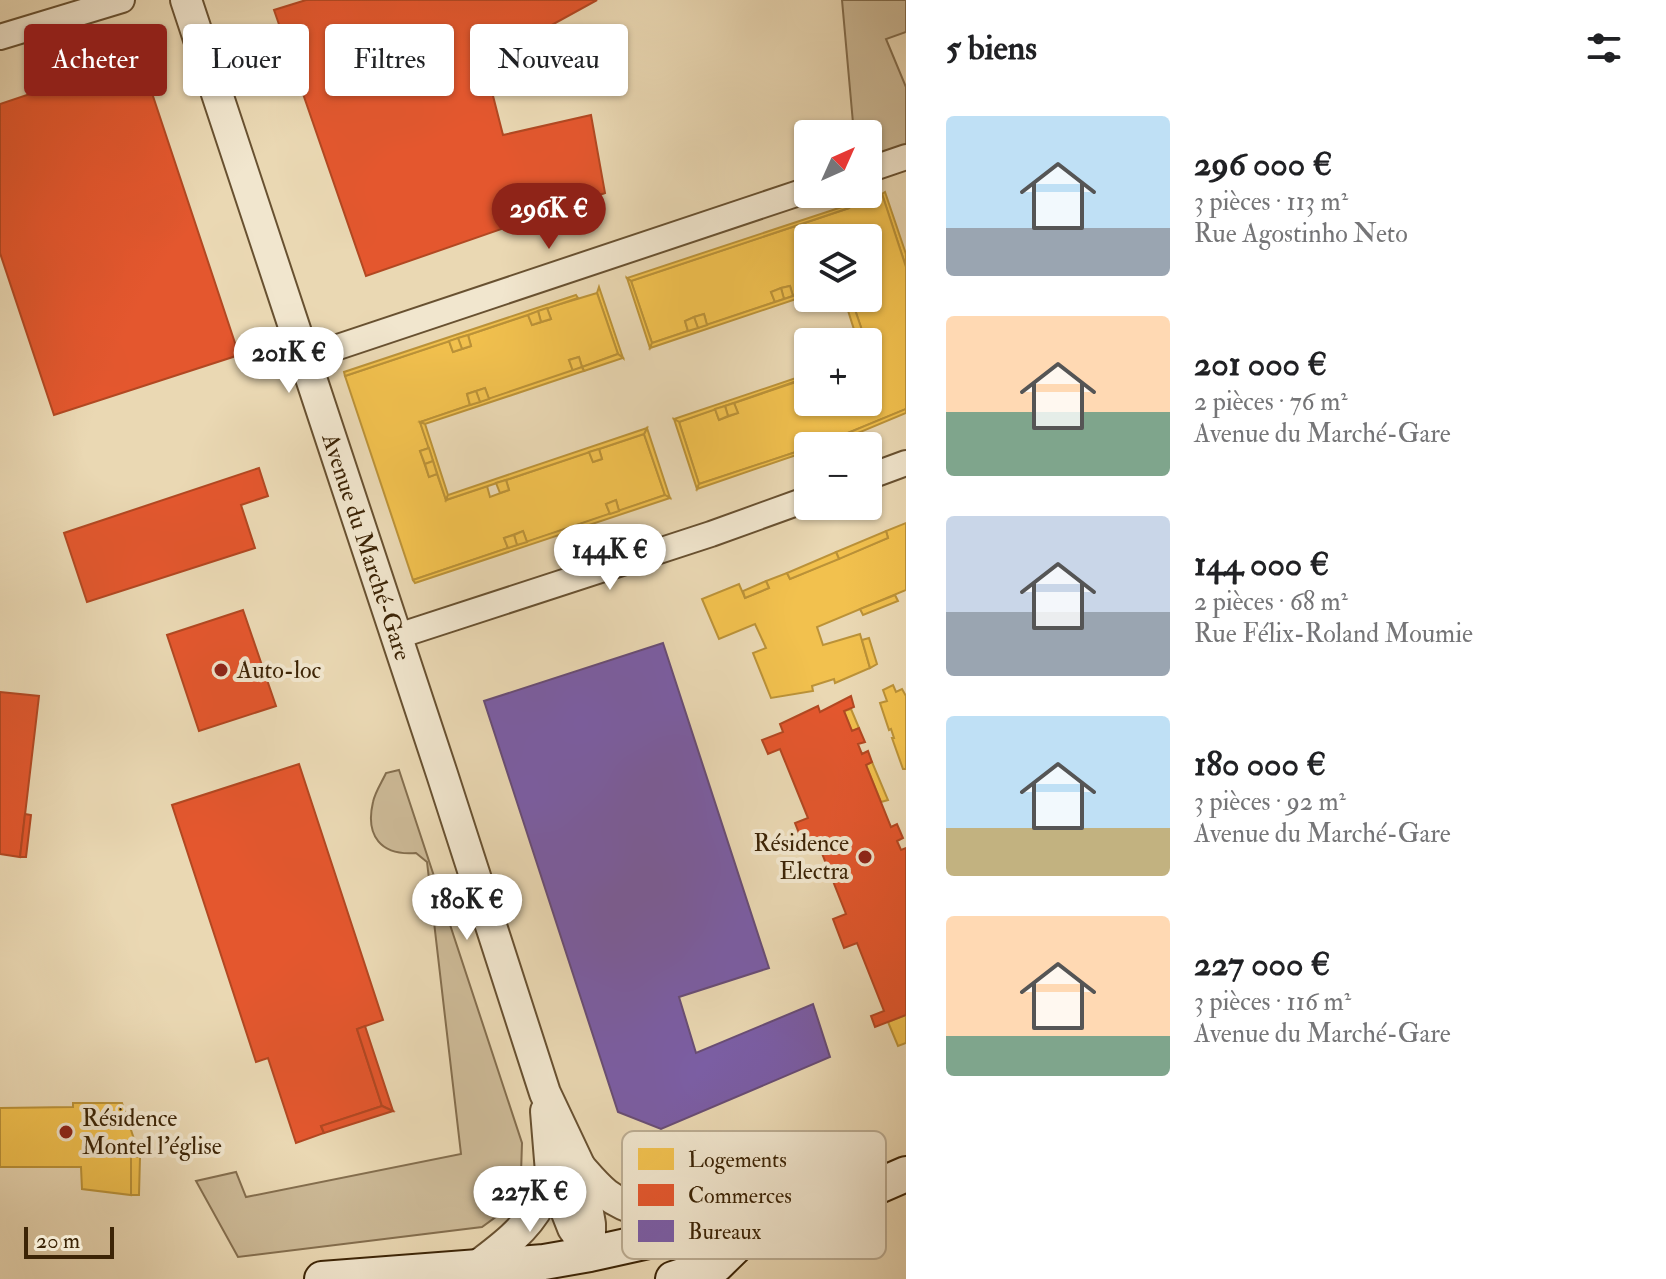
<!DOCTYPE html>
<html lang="fr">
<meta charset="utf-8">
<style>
:root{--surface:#fff;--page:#f2f2f2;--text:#202124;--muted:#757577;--accent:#8f2418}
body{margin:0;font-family:"IM FELL Double Pica",serif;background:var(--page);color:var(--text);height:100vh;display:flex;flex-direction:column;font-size:30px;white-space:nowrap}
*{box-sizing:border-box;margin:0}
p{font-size:26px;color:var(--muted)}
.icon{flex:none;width:44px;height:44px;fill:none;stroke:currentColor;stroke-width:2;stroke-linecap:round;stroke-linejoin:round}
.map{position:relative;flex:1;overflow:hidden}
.details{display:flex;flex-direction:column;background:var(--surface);width:760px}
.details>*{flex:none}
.guide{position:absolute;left:24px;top:24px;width:760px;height:72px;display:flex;gap:16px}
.needle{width:52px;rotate:45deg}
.buttons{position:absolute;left:794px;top:120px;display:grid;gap:16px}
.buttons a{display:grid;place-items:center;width:88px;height:88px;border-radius:8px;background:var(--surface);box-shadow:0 2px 6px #0004;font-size:40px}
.scale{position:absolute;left:24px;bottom:20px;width:90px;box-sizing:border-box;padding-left:8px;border:4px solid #3c2406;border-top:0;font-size:22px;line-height:28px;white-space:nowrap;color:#3c2406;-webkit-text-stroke:6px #f1e6ce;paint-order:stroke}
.price{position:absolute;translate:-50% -68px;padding:0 18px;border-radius:28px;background:#fff;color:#222;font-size:26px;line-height:52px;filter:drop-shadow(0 2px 4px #0008)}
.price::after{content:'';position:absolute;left:50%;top:48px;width:24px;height:18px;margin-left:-12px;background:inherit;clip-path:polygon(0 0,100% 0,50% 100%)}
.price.current{background:var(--accent);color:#fff}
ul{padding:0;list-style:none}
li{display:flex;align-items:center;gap:24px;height:200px;padding:0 40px}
li span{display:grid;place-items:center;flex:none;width:224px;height:160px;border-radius:8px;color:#555}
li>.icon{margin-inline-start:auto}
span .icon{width:96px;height:96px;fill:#fffc;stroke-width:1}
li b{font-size:34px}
h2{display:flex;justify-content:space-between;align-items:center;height:96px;padding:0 40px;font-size:34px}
.pill{padding:0 28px;border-radius:8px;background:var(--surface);box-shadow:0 2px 6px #0004;font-size:28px;line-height:72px}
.pill.current{background:var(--accent);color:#fff}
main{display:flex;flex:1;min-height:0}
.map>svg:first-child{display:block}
.green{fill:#ccb996;stroke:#846e4e;stroke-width:2}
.homes{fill:#f2c14e;stroke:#bb9238;stroke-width:2}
.shops{fill:#e4572e;stroke:#b24822;stroke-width:2}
.offices{fill:#7b5ea7;stroke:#684d77;stroke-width:2}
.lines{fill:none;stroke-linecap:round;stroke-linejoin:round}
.minor-casing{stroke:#685131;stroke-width:28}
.tertiary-casing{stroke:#685131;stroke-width:34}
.secondary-casing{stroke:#3c2406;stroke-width:38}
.minor{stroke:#f1e6ce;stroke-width:24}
.tertiary{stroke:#f1e6ce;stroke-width:30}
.secondary{stroke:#f1e6ce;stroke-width:34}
.poi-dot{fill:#8f2418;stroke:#f1e6ce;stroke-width:3}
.labels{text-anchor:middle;stroke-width:8;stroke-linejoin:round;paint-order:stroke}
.street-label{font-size:24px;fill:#3c2406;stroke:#f1e6ce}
.poi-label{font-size:24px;fill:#3c2406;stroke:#f1e6ce;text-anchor:start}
.key{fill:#f1e6ce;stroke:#bbac92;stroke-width:2}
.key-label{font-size:22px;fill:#3c2406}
</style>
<main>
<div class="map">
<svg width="906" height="1279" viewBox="0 0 906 1279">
<rect width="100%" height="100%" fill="#ead8b3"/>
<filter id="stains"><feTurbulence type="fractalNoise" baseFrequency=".0025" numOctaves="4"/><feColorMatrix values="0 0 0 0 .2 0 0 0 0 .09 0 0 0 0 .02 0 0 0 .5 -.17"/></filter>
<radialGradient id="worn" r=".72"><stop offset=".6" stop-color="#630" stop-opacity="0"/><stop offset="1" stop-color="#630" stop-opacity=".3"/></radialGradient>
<g class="green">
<path d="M842,0h64v32l-20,7 20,48v58l-38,12v-23h-14z"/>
<path d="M399,770l123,373 -1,31 -13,34 -26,19 -244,30 -42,-76 40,-9 10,25 215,-43 -34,-292 -11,-9c-35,3 -51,-17 -43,-51 2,-10 9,-20 13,-29z"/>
</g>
<g class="homes">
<path d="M885,192l21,62v13l-24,-73z"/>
<path d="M882,194l24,73v142l-68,28 -30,9v2l-109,36 -20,-62 36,-13 4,11 19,-7 -4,-10 74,-25v24h60v-38l10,-3 -3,-10 -5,2 -2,-11h-2l-15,-44h17v-60h-60v53l-15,5 -3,-10 -9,2 -10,4 4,10 -68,23 -3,-11 -10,3 -9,4 3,10 -36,12 -21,-62 218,-73 -1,-3z"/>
<path d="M848,205l1,3 -218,73 -4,-3z"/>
<path d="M627,278l4,3 21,62 -2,5z"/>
<path d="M790,286l3,10 -9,3 -3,-11z"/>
<path d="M599,287l24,71 -5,-4 -21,-61z"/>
<path d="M781,288l3,11 -9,3 -4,-10z"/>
<path d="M808,291v4l-158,53 2,-5z"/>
<path d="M597,293l21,61 -36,13 -3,-10 -10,3 4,11 -84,28 -4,-11 -18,6 3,11 -50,17 9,26 -9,3 9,26 8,-3 9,26 41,-14 3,11 19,-7 -3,-10 83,-28 4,10 9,-3 -3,-10 45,-15 21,61 -46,16 -3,-11 -10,4 4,10 -83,28 -4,-11 -19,7 4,10 -95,32 -68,-204 104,-35 4,11 18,-6 -3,-11 60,-20 4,10 19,-6 -4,-11z"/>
<path d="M576,295l2,3 -110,37 -123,41 -1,-4z"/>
<path d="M844,298h7l15,44h-8z"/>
<path d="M547,308l4,11 -10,3 -3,-11z"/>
<path d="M538,311l3,11 -9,3 -4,-10z"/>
<path d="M704,314l3,11 -9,3 -4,-11z"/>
<path d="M694,317l4,11 -10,3 -3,-10z"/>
<path d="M468,335l3,11 -9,3 -4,-11z"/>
<path d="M458,338l4,11 -9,3 -4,-11z"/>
<path d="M618,354l5,4 -39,13 -2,-4z"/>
<path d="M579,357l3,10 -9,4 -4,-11z"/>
<path d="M582,367l2,4 -159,53 -5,-2z"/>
<path d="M808,374v3l-83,29 -46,16 -5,-3z"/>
<path d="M485,388l4,11 -9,3 -4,-11z"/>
<path d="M476,391l4,11 -10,3 -3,-11z"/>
<path d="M734,403l4,10 -10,3 -3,-10z"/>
<path d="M725,406l3,10 -9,4 -4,-11z"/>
<path d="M906,409v4l-67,28 -1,-4z"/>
<path d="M674,419l5,3 20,62 -2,5z"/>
<path d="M420,422l5,2 23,71 -2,5z"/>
<path d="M647,428l23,70 -5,-3 -21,-61z"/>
<path d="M647,428l-3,6 -198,66 2,-5z"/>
<path d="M429,448l4,13 -8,3 -5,-13z"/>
<path d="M808,448v3l-111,38 2,-5z"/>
<path d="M599,449l3,10 -9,3 -4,-10z"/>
<path d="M433,461l4,13 -8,3 -4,-13z"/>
<path d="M506,480l3,10 -9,3 -4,-10z"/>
<path d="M665,495l5,3 -255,85 -2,-3z"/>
<path d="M616,500l3,11 -9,3 -4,-10z"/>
<path d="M906,523v67l-89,37 6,18 37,-11 10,34 -35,15 -1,-4 -22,7 1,5 -42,7 -18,-45 13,-5 -11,-24 -36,15 -17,-40 37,-15 6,14 24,-10 -3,-7 21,-8 3,6 98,-41 -2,-7z"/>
<path d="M523,531l4,11 -10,3 -3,-10z"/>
<path d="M886,531l2,7 -49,21 -3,-7z"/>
<path d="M514,535l3,10 -9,3 -4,-10z"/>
<path d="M836,552l3,7 -49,20 -3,-6z"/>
<path d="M766,581l3,7 -24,10 -2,-7z"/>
<path d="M895,595l3,6 -35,14 -3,-6z"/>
<path d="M869,638l8,26 -7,4 -8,-28z"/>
<path d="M893,685l3,7 6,-3 4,7v73h-3l-11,-31h2l-3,-9 -2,1 -9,-27 7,-2 -4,-11z"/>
<path d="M851,709l8,19 -7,3 -8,-20z"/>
<path d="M872,762l16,38 -7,2 -15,-37z"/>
<path d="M906,1015v28l-8,3 -10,-24z"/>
<path d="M73,1103h49l18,54h-9v38l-49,-6 -1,-22h-81v-59l73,-1z"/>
<path d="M131,1157h9l-1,38h-8z"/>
</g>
<g class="shops">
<path d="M306,0h291l-58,32 -60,9 24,94 88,-20 14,78 -239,83 -92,-266z"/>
<path d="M140,57l99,298 -185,60 -54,-162v-149z"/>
<path d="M259,468l9,28 -27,9 14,43 -168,54 -23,-69z"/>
<path d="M243,610l33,96 -77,25 -32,-96z"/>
<path d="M0,692l39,4 -19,161 -20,-3z"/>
<path d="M851,696l3,11 -10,4 8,20 7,-3 6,14 -7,2 4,10 6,-3 4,11 -6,3 25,62 6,-3 6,14 -6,3 4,9 5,-2v167l-31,12 -4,-11 13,-5 -27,-68 -13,5 -11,-29 13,-5 -27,-68 -13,5 -11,-28 13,-5 -28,-69 -12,5 -6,-14 21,-8 -3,-8 38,-18 2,6z"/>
<path d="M299,764l84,256 -26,9 25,77 -61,20 3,7 -28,10 -28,-85 -12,4 -84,-257z"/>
<path d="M25,814l6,1 -5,42h-6z"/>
<path d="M365,1026l28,85 -11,-5 -25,-77z"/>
<path d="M382,1106l11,5 -69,22 -3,-7z"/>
</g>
<path class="offices" d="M663,643l106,325 -90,29 17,56 117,-49 17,53 -169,72 -43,-17 -134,-411z"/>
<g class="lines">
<g class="minor-casing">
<g id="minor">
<path d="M0,37l122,-37"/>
<path d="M868,170l38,-13"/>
<path d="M305,358l503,-168"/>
<path d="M868,477l38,-14"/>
<path d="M395,637l316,-103 97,-35"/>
</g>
</g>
<g class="tertiary-casing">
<g id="tertiary">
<path id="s1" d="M186,0l256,774 103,319 35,74 10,57v30"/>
<path d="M546,1111l5,61 22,56 13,19"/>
<path d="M580,1167c8,9 16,19 26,27 30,23 72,24 109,30"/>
<path d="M476,1267c24,-18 50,-37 64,-64 5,-9 7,-21 11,-31"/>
</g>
</g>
<g class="secondary-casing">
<g id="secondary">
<path d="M322,1279l222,-17 46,-8 131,-29 30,6 86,-27 69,-30"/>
<path d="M673,1279l43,-14 35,-34"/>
</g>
</g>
<use href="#minor" class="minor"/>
<use href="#tertiary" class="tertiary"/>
<use href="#secondary" class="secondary"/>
</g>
<g class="poi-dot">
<circle cx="221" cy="670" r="8"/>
<circle cx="865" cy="857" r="8"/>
<circle cx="66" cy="1132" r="8"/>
</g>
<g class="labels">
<g class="street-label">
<text dy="8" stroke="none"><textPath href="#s1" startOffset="576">Avenue du Marché-Gare</textPath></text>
</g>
<g class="poi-label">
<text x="237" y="678">Auto-loc</text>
<text x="849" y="851" text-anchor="end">Résidence<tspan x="849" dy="28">Electra</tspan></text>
<text x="82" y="1126">Résidence<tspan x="82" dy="28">Montel l'église</tspan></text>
</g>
</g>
<rect x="622" y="1131" width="264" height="128" rx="12" class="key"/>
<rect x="638" y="1148" width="36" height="22" fill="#f2c14e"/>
<rect x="638" y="1184" width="36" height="22" fill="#e4572e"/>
<rect x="638" y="1220" width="36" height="22" fill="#7b5ea7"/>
<g class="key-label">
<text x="688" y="1167">Logements</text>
<text x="688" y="1203">Commerces</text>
<text x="688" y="1239">Bureaux</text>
</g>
<rect width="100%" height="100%" filter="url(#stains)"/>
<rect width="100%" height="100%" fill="url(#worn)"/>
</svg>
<div class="buttons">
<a><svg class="needle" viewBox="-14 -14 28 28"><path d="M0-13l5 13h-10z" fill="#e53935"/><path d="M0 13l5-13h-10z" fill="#757577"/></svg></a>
<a><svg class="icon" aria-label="layers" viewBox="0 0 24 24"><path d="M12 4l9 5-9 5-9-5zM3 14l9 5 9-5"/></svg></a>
<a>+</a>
<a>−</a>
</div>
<div class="scale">20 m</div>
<b class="price current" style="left:549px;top:251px">296K €</b>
<b class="price" style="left:289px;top:395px">201K €</b>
<b class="price" style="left:610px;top:592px">144K €</b>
<b class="price" style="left:467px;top:942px">180K €</b>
<b class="price" style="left:530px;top:1234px">227K €</b>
<div class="guide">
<a class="pill current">Acheter</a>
<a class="pill">Louer</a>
<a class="pill">Filtres</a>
<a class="pill">Nouveau</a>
</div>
</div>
<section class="details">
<h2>5 biens<svg class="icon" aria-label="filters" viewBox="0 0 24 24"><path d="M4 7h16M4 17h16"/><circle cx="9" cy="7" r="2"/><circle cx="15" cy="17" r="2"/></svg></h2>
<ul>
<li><span style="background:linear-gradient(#bfe0f5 70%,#9aa5b1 0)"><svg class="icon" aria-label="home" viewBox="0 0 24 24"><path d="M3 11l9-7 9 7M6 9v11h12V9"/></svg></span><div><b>296 000 €</b><p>3 pièces · 113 m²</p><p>Rue Agostinho Neto</p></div></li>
<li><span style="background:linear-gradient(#ffd9b3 60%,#7fa58c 0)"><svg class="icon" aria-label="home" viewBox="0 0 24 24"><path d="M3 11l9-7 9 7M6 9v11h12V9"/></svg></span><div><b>201 000 €</b><p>2 pièces · 76 m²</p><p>Avenue du Marché-Gare</p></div></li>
<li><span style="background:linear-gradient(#c9d6e8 60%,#9aa5b1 0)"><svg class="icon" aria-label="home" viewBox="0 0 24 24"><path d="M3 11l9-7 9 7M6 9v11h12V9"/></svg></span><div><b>144 000 €</b><p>2 pièces · 68 m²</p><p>Rue Félix-Roland Moumie</p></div></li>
<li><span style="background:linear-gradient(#bfe0f5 70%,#c2b280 0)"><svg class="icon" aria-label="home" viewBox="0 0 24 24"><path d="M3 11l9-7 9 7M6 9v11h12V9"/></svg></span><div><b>180 000 €</b><p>3 pièces · 92 m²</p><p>Avenue du Marché-Gare</p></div></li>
<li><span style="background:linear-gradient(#ffd9b3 75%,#7fa58c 0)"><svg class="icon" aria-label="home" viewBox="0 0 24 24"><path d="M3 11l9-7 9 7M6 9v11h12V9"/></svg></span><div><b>227 000 €</b><p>3 pièces · 116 m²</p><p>Avenue du Marché-Gare</p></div></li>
</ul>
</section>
</main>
